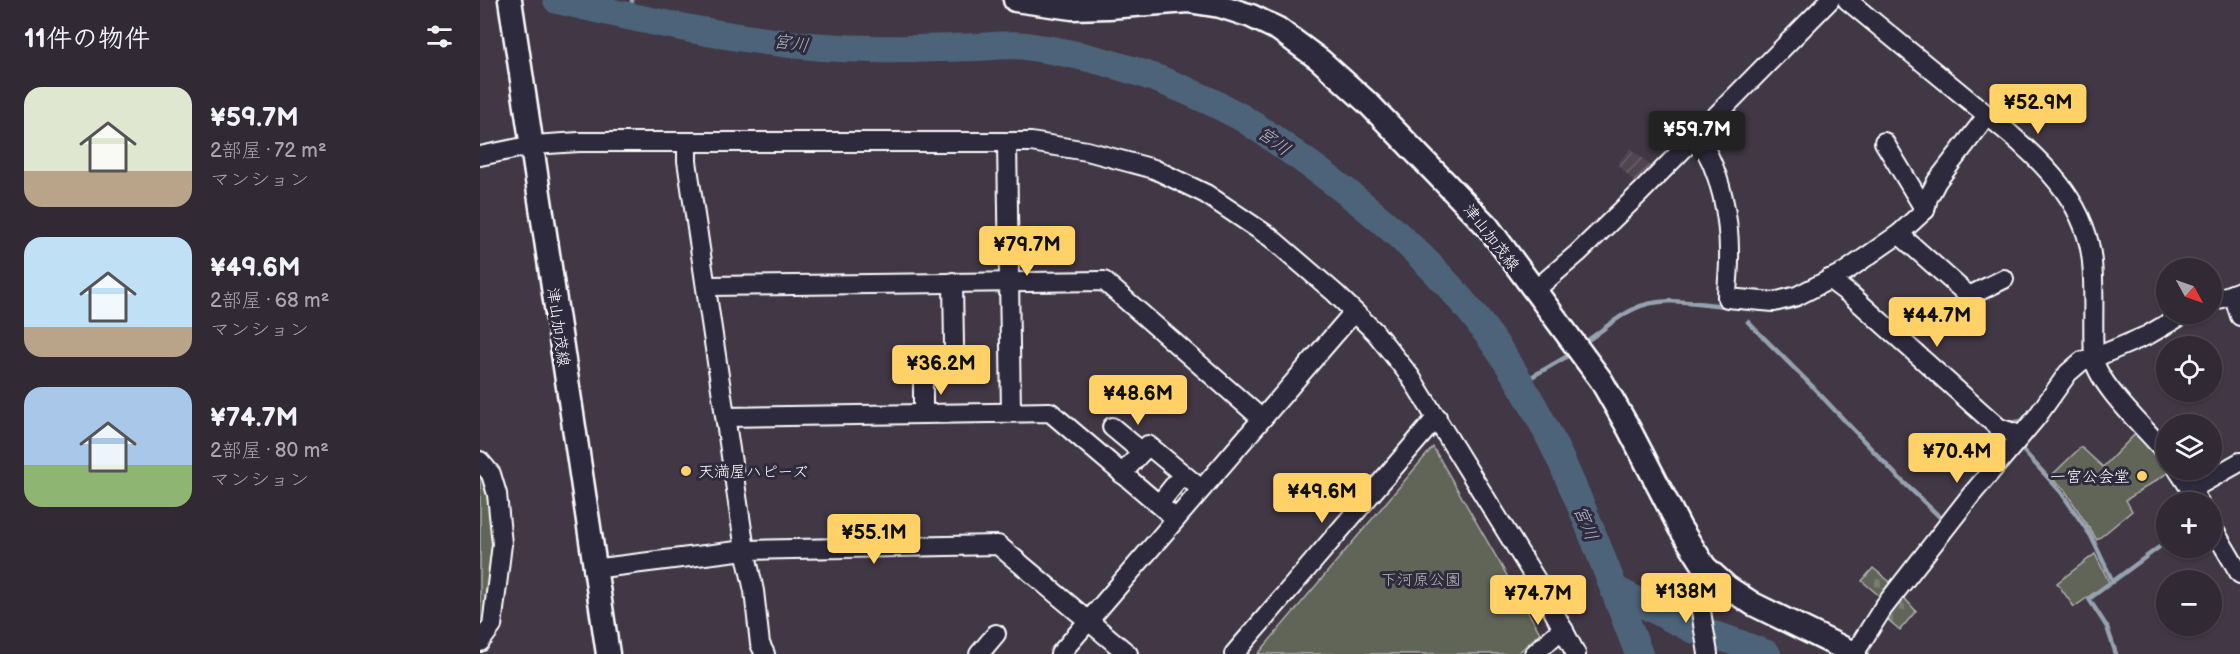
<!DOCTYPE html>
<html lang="ja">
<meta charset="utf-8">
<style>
:root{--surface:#312934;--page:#3d3540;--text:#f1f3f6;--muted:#a8a6ac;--line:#4c454f;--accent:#ffd166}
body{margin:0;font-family:"Balsamiq Sans","Klee One",sans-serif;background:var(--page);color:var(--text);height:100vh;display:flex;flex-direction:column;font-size:22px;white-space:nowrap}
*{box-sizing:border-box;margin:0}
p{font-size:20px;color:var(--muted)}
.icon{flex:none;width:33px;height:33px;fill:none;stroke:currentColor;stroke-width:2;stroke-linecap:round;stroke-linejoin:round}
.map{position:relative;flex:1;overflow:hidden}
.details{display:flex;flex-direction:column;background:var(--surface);width:480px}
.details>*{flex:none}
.needle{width:39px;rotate:130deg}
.controls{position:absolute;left:1676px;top:258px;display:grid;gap:12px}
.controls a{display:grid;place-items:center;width:66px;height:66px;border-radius:50%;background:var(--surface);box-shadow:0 2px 4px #0004,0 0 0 2px var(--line);font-size:30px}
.price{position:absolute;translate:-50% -51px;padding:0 14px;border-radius:6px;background:var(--accent);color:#111;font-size:20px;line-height:39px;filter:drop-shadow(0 2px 3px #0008)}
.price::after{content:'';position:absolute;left:50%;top:36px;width:18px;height:14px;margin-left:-9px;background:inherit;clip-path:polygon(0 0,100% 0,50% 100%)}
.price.on{background:#222;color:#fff}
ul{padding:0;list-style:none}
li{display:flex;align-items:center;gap:18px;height:150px;padding:0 24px}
li span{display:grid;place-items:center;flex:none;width:168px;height:120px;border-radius:18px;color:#555}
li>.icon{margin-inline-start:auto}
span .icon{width:72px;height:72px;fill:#fffc;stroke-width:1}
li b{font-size:26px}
h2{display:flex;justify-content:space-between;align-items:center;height:72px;padding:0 24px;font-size:26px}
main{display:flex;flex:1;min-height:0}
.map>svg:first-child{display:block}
.industrial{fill:url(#industrial-furrows)}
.cemetery{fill:url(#cemetery-stones);stroke:#b0b2ac;stroke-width:1.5}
.park{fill:#606558;stroke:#b0b2ac;stroke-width:1.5}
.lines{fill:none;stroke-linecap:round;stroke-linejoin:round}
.stream{stroke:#95a2af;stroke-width:4.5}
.river{stroke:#4e6479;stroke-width:28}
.minor-casing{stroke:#fff;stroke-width:22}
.major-casing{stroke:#fff;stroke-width:27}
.minor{stroke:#2f2a3d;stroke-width:18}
.major{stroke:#2f2a3d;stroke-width:22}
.poi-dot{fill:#ffd166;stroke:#2f2a3d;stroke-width:2}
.labels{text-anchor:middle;stroke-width:6;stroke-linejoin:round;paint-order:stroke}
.street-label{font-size:16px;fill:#fff;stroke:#2f2a3d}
.poi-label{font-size:16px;fill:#fff;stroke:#2f2a3d;text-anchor:start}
.park-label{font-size:16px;fill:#b7bab4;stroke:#2f2a3d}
.water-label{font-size:18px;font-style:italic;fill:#afb9c3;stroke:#2f2a3d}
</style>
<main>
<section class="details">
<h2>11件の物件<svg class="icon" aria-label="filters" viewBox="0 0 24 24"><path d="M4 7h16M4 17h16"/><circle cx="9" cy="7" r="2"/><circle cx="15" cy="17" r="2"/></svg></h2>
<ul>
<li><span style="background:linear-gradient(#dfe7d0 70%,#b9a48a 0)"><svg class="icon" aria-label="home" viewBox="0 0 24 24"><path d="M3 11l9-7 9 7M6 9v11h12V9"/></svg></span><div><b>¥59.7M</b><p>2部屋 · 72 m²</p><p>マンション</p></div></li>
<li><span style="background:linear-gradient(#bfe0f5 75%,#b9a48a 0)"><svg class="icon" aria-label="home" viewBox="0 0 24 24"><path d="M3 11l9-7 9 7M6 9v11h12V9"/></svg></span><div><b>¥49.6M</b><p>2部屋 · 68 m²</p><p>マンション</p></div></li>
<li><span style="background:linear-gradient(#a9c7e8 65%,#8fb573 0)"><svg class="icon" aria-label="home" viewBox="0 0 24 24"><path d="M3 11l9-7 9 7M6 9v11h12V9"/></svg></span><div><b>¥74.7M</b><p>2部屋 · 80 m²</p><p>マンション</p></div></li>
</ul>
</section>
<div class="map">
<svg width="1760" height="654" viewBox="0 0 1760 654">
<defs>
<pattern id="industrial-furrows" width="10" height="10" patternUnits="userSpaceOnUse" patternTransform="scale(1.5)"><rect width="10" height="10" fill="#51444f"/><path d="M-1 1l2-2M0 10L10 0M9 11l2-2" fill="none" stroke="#6b6069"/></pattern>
<pattern id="cemetery-stones" width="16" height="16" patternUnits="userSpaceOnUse" patternTransform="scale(1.5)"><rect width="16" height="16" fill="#606558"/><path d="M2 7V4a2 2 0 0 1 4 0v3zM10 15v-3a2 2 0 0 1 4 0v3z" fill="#787c71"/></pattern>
</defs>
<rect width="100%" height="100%" fill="#413745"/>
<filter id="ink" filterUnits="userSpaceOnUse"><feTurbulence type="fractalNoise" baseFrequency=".0167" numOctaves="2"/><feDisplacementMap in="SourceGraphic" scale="12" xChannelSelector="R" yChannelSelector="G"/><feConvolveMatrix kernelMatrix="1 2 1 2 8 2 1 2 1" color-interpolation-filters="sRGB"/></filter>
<g filter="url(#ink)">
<path class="industrial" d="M1151,148l25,23 -17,16 -22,-23z"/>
<g class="cemetery">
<path d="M1393,568l21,17 -11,14 -21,-18z"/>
<path d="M1418,591l18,20 -16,19 -19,-16z"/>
</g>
<g class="park">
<path d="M1661,428l25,32v10h6l-46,30 6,11 -35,29 -33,-51 -14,-12 31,-30 22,20z"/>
<path d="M953,447l107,186 -23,21h-259z"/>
<path d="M0,472l7,23 6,45 -9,81 -4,6z"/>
<path d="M1615,554l14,28 -35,25 -17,-24z"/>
</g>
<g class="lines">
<g class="stream">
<path d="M150,17l2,-17"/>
<path d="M1365,281l8,3 24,23"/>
<path d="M1300,309l9,-1 9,-3"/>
<path d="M1268,322l63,63 87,92 45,43"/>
<path d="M1108,340c15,-10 30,-24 46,-31 28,-14 63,-5 93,-3"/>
<path d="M1041,383l45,-26"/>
<path d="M1528,423l15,-2 3,-2"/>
<path d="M1540,447l41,45 30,44 22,46"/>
<path d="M1636,654l-9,-27 -18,-28 77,-57"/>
</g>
<g class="river">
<path d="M77,0c101,24 212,48 316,49 35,1 70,-1 105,-2 15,-1 33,-3 48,-1 74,10 146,34 211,69 20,11 39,26 58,39 93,65 169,133 227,232 50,84 81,177 117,268"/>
<path d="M1134,589l78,40 35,10 40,15"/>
</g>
<g class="minor-casing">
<g id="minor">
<path d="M1367,0l163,134c40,35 77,73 82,128 3,32 0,65 2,96 2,25 55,74 72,95"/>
<path d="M1217,136c24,34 33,83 32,124 0,13 -2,25 -2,38l47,4 23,-6 49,-25 53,-37 26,-24 3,-12 9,-17 50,-65"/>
<path d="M527,142l4,270"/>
<path d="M1404,142l41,68"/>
<path d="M207,143v18l58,389 9,41 6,53 5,10"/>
<path d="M0,156l53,-11 46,-3h452l56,9 67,18 52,25 64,43 65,56 40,39 35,44 130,210 36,68"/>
<path d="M1419,234l70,62 35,-17"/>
<path d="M1349,279l24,18 146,131 21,7"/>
<path d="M473,282l1,64"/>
<path d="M227,286l397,-5 158,138"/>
<path d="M1054,291l44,-38 63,-61 189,-192"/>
<path d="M1753,294l7,22"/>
<path d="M1731,302l29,-11"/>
<path d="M443,413v-34"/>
<path d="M246,417l324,-5 126,107"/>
<path d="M632,427l30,25"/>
<path d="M0,461l11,13 6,20 5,50 -10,82 -12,16"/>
<path d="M1698,470l21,32"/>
<path d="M642,474l26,-29 53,44"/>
<path d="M1712,489l48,-27"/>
<path d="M679,504l24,-30"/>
<path d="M1731,525l29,49"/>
<path d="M1225,567c-12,20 0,64 3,87"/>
<path d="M113,569l152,-19 253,-5 130,109"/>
<path d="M499,654l17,-20"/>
<path d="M580,654l294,-342"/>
<path d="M754,654l203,-237"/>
<path d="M1054,654l21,-19 9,-5"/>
<path d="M1374,654l29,-46 89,-114 64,-76 32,-45 14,-12 12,-3 54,-23 36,-21"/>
</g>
</g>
<g class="major-casing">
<g id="major">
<path d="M30,0l98,654"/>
<path d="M535,0l57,8 36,-1 80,-6 32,5 31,10 27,13 42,31 50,45 118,122 113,153 28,49 51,99 25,39 22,20 26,17 102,50"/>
</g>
</g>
<use href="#minor" class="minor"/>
<use href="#major" class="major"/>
</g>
</g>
<g class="poi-dot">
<circle cx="206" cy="471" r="6"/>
<circle cx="1662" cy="476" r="6"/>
</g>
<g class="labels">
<g class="street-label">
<text transform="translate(1012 237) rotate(52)" y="6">津山加茂線</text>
<text transform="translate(79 327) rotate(82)" y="6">津山加茂線</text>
</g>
<g class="poi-label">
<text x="218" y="477">天満屋ハピーズ</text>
<text x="1650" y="482" text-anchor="end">一宮公会堂</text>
</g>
<g class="park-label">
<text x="941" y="585">下河原公園</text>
</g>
<g class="water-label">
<text transform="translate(311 43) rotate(8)" y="6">宮川</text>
<text transform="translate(794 141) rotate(36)" y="6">宮川</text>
<text transform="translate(1106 523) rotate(68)" y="6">宮川</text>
</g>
</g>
</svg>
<div class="controls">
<a><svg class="needle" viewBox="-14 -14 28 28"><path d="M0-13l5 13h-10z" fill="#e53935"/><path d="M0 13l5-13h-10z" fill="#a8a6ac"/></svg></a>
<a><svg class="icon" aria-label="locate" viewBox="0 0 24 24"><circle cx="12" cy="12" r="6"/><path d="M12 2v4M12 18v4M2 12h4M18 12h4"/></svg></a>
<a><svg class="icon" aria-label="layers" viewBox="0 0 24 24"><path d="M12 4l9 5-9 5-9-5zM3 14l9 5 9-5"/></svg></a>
<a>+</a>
<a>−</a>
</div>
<b class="price" style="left:1558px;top:135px">¥52.9M</b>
<b class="price on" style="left:1217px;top:162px">¥59.7M</b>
<b class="price" style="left:547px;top:277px">¥79.7M</b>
<b class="price" style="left:1457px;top:348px">¥44.7M</b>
<b class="price" style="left:461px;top:396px">¥36.2M</b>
<b class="price" style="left:658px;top:426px">¥48.6M</b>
<b class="price" style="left:1477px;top:484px">¥70.4M</b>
<b class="price" style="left:842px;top:524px">¥49.6M</b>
<b class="price" style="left:394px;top:565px">¥55.1M</b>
<b class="price" style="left:1206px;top:624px">¥138M</b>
<b class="price" style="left:1058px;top:626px">¥74.7M</b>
</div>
</main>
